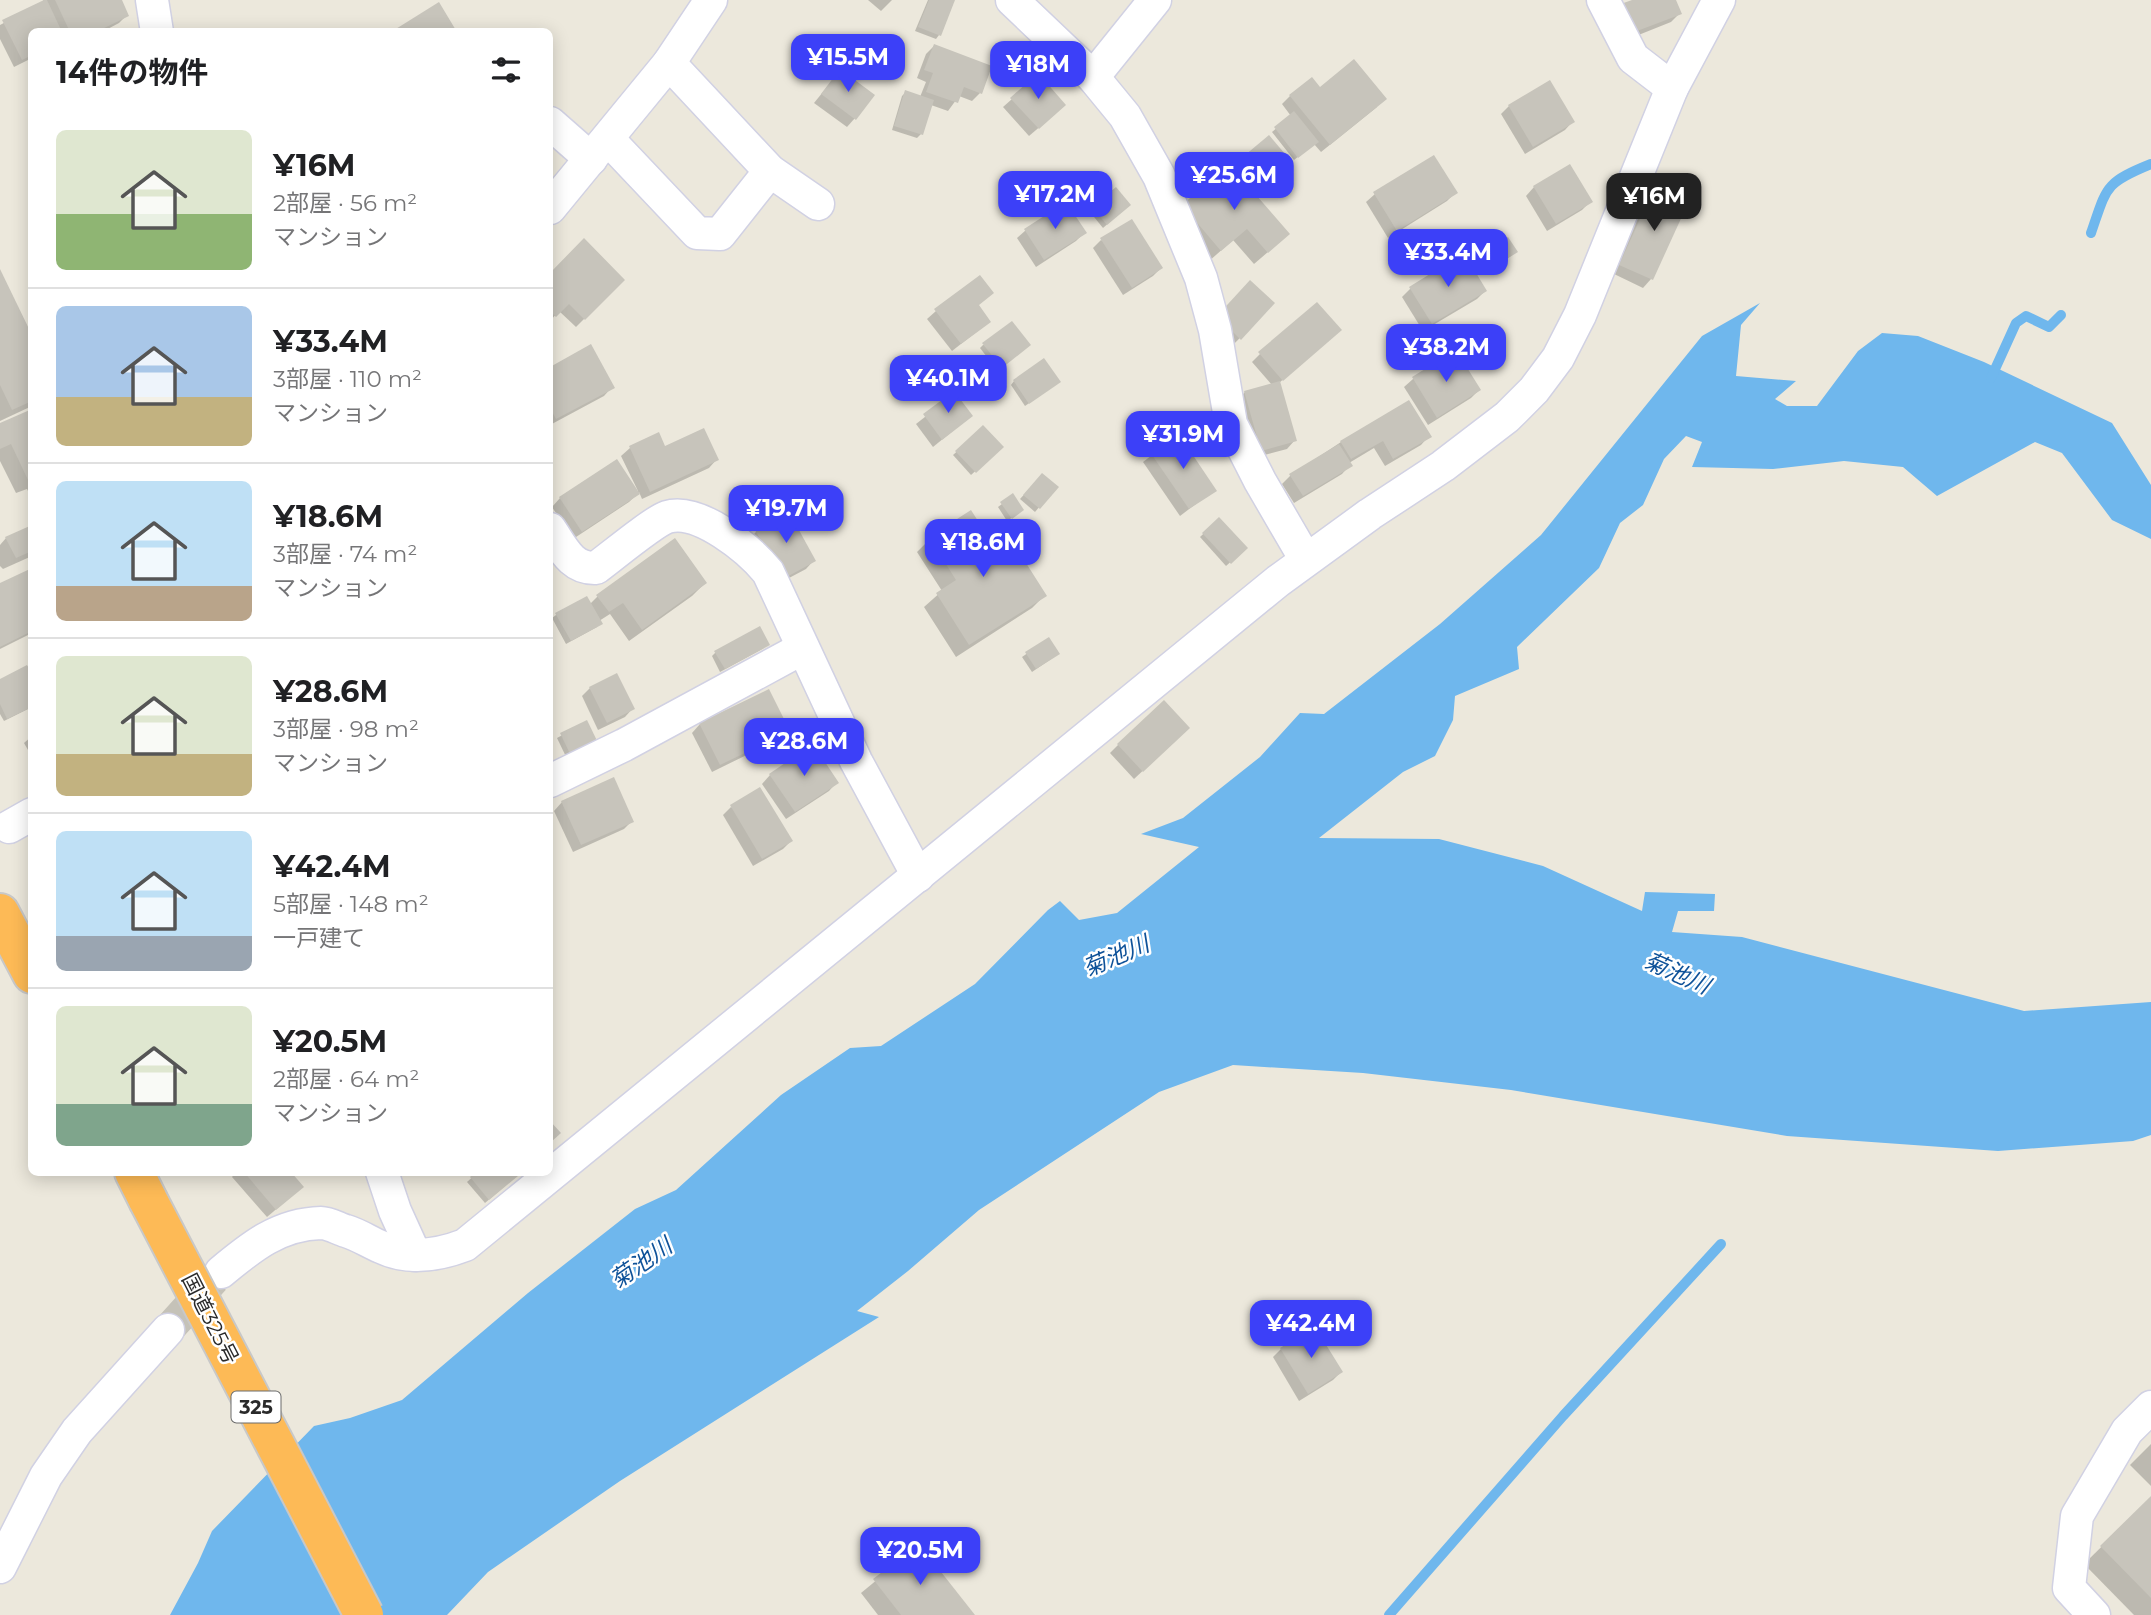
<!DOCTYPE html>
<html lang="ja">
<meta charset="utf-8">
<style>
:root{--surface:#fff;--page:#f6f6f6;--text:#202124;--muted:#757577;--line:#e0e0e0;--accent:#3c40f8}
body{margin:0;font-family:Montserrat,"Noto Sans JP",sans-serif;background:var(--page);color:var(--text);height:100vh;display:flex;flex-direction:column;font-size:26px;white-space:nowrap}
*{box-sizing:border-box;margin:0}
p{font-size:23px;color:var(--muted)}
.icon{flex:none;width:38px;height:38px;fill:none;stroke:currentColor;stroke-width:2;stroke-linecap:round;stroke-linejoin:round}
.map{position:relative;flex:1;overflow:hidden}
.side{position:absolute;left:28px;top:28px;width:525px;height:1148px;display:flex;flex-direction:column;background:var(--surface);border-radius:10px;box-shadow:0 4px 18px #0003}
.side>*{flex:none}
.price{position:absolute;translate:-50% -60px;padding:0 16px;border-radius:14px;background:var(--accent);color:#fff;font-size:23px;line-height:46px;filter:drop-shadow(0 2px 4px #0008)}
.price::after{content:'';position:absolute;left:50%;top:42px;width:21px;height:16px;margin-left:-10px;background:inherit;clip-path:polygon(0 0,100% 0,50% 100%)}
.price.selected{background:#222;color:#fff}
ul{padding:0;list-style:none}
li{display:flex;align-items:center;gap:21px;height:175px;padding:0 28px}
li+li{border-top:2px solid var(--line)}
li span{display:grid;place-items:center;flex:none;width:196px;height:140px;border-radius:10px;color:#555}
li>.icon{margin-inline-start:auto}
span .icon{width:84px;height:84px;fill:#fffc;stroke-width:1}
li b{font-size:30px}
h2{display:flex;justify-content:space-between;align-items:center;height:84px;padding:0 28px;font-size:30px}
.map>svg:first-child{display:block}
.water{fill:#6fb7ed}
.shadow{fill:#0003}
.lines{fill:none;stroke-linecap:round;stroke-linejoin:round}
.stream{stroke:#6fb7ed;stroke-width:10}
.building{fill:#c7c4bb}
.street-tunnel{stroke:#c5c2b8;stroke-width:32;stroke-dasharray:32 16;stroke-linecap:butt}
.street-casing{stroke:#d1d1e3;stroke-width:35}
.highway-casing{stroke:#c8c8c8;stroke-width:42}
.street{stroke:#fff;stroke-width:32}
.highway{stroke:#fdba56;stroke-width:38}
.highway-bridge-casing{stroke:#c8c8c8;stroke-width:42;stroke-linecap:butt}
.highway-bridge{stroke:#fdba56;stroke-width:38}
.labels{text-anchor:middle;stroke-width:5;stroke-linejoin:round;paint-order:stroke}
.shield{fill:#fff;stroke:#6a6a6a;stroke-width:2}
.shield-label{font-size:19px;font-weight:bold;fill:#2a2a2a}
.street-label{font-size:21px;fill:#2a2a2a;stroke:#fff}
.water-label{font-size:23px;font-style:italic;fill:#0e5299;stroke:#fff}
</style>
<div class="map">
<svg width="2151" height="1615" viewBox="0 0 2151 1615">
<rect width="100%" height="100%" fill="#ece8dc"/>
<path class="water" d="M1760,303l-19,22 -5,51 60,5 -21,18 12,7h30l41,-55 24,-18 36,3 66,26 128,61 39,62v54l-39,-19 -50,-67 -27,-11 -98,54 -34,-29 -59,-6 -71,8 -81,-2 10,-25 -16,-6 -22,23 -21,46 -23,18 -21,45 -82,79 2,22 -64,27 -2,24 -18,36 -32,16 -84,66 120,1 104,27 99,45 3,-19 70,2 -1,17h-36l-6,21 70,5 282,74 127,-9v133l-18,6 -135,10 -211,-15 -276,-46 -148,-17 -130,-8 -74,27 -180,118 -71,61 -51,40 22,6 -259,164 -132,91 -41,43h-277l28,-52 14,-32 102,-105 36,-8 52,-18 126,-107 107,-84 41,-19 105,-95 69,-47 31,-2 94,-62 73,-74 12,-9 19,19 38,-7 82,-66 -58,-13 42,-16 77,-61 40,-44 24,1 116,-90 101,-89 161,-199z"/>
<g class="shadow">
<path d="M43,0h77l7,15 -8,8 -17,9h-70v26l-18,9 -14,-28v-14l44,-23z"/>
<path d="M868,0h24l-11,11z"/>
<path d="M928,0h25l-14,35 -3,4 -21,-8z"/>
<path d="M1637,0h37l5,14 -8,8 -50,20z"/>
<path d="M934,46l46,47 -8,8 -13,-5 -11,15 -17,-6 -10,29 -4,4 -25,-8 10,-34 4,-4 14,5 6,-15 -9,-4 9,-24z"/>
<path d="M840,71l15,47 -8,9 -33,-24z"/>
<path d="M1320,89l57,18 -56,45 -7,-8 -20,16 -22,-28 19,-16 -9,-12 8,-8z"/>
<path d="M1012,99l44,14 -27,23 -26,-29z"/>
<path d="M1509,106l64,15 -8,9 -40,24 -24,-40z"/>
<path d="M1240,162l40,7 -28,24 23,53 -21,18 -21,-24 -25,22 -38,-43z"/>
<path d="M1534,187l57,14 -9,9 -35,21 -21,-35z"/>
<path d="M1655,188l-4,91 -8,9 -31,-15 35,-77z"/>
<path d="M1116,189l13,16 -26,23 -13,-16z"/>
<path d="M1455,193l-8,8 -59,37 -22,-36 9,-8z"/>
<path d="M1026,230l58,3 -8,8 -40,26 -19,-29z"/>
<path d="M1101,240l60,28 -8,8 -30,19 -30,-47z"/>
<path d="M584,241l39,39 -47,47 -17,-16 -9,10v-46z"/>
<path d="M1496,247l16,8 -11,8 -8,-13z"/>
<path d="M1463,256l22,35 -8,8 -54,32 -21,-34 8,-8z"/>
<path d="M0,273l32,66v67l-32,15z"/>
<path d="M1273,304l-41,42 -22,-20z"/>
<path d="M936,311l53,11 -37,29 -25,-32z"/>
<path d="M1331,338l-52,45 16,57 -8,9 -34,9 -16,-57 8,-9 27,-7 -20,-23 8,-8z"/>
<path d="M983,345l42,3 -28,22 -17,-22z"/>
<path d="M590,347l22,40 -8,9 -54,29v-56z"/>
<path d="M1456,352l23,38 -8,8 -43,27 -24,-38 9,-8z"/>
<path d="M1014,381l41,4 -30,21 -14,-21z"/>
<path d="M954,394l17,22 -38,31 -17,-23z"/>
<path d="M32,410v89l-5,-10 -11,4 -16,-32v-36z"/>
<path d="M983,428l19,19 -31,28 -18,-20z"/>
<path d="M658,435l7,13 52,11 -8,9 -67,31 -3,-7 -10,10 -56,37 -21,-32 8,-9 56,-36 20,30 2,-1 -17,-35 9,-8z"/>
<path d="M1177,436l37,54 -34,26 -37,-54z"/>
<path d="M1429,436l-8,9 -36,21 -11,-18 -25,15 1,2 -8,9 -48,29 -12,-19 8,-8 51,-34z"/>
<path d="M1042,475l14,12 -21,25 -15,-13z"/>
<path d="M1002,504l17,9 -12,8 -9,-14z"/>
<path d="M971,512l27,44 47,39 -13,13 -76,49 -32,-50 18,-16 -25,-39 13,-13z"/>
<path d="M1219,519l27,29 -20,18 -26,-29z"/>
<path d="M32,527v29l-29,13 -3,-3v-21l6,-7z"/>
<path d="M757,531l57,29 -8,9 -32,17 -26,-46z"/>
<path d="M32,570v63l-32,16v-64z"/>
<path d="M705,583l-13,13 -63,45 -19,-27 -11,7 -2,6 -31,17 -14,-26 4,-3 34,-11 8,-8z"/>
<path d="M1048,639l6,18 -22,15 -10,-15z"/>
<path d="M764,648l-44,24 -8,-16 3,-3z"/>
<path d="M0,681l32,26 -28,14 -4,-7z"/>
<path d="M590,688l43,20 -8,9 -27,13 -16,-34z"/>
<path d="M586,722l-16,43 -13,-27z"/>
<path d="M700,724l87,7 -8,8 -67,33 -20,-39z"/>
<path d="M32,736v21l-8,-14z"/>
<path d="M1180,736l-46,43 -24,-26 8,-8z"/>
<path d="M770,775l67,7 -8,9 -43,28 -24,-35z"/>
<path d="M562,802l70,19 -8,8 -51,23 -19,-41z"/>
<path d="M731,807l60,34 -8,8 -30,17 -30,-51z"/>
<path d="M236,1172h53l4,23 -26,22 -35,-40z"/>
<path d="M478,1172l34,8 -27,23 -18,-21z"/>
<path d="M1281,1349l60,23 -8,8 -34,21 -26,-44z"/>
<path d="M2151,1444v42l-21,-21z"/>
<path d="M2151,1498v117h-17l-50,-51z"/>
<path d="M918,1546l54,69h-94l-17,-22z"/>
</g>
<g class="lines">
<g class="stream">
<path d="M2091,233c16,-46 13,-50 60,-69"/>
<path d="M1991,378l25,-55 10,-7 23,11 12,-12"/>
<path d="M1389,1615l174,-199 158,-172"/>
</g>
</g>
<g class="building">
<path d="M44,0h3l15,32h-30v23l-10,5 -20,-40z"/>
<path d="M55,0h67l7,16 -33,16h-26z"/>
<path d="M929,0h26l-14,36 -23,-9z"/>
<path d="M1632,0h44l6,14 -53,20 -11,-29z"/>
<path d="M439,2l18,30h-66z"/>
<path d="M934,44l58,22 -10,28 -18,-7 -6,16 -32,-11 7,-19 -9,-3z"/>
<path d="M1354,59l33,40 -57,46 -41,-50 23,-18 8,10z"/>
<path d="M840,69l35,26 -19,25 -35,-26z"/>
<path d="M1038,73l28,32 -27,24 -29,-31z"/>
<path d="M1550,80l25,42 -42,25 -25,-42z"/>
<path d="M905,90l29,10 -11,35 -29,-9z"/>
<path d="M1294,111l25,31 -21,16 -24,-31z"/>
<path d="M1269,135l22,26 -31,25 -22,-25z"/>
<path d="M1434,155l24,38 -61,38 -24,-39z"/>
<path d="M1229,164l61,70 -22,19 -21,-24 -26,22 -39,-46z"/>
<path d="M1570,164l23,38 -37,22 -23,-38z"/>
<path d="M1655,186l34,15 -36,79 -34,-15z"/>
<path d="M1116,187l15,18 -24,20 -15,-18z"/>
<path d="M1066,202l21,31 -43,27 -20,-31z"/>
<path d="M1132,219l31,49 -31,20 -32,-50z"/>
<path d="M1508,237l10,15 -13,8 -10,-15z"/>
<path d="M584,238l41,42 -40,40 -16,-16 -13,13 -6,-6v-38z"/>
<path d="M1464,253l23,38 -55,33 -23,-37z"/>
<path d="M0,269l32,66v66l-20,9 -12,-25z"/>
<path d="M980,275l14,18 -15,12 12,17 -30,22 -27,-35z"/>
<path d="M1250,280l25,23 -34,37 -24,-24z"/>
<path d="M1317,302l25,28 -59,51 -25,-29z"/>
<path d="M1012,321l19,24 -29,23 -20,-25z"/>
<path d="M591,344l24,44 -59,31 -6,-11v-41z"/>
<path d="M1456,350l25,40 -44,28 -25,-41z"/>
<path d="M1044,358l17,24 -32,22 -16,-24z"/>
<path d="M1280,381l17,60 -36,10 -17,-60z"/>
<path d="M954,391l19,25 -31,24 -19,-26z"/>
<path d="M1409,400l23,37 -39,22 -10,-18 -32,18 -11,-18z"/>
<path d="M32,409v72l-3,1 -18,-38 -11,5v-26z"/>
<path d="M983,425l21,22 -28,26 -21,-22z"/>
<path d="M704,428l15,32 -69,32 -21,-46 30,-14 6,14z"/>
<path d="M1178,433l39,58 -28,18 -39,-57z"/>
<path d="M1339,444l14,22 -50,30 -14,-22z"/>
<path d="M617,459l23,35 -58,38 -23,-35z"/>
<path d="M1042,473l17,14 -19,22 -17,-14z"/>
<path d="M1013,493l11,17 -12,9 -12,-17z"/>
<path d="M971,510l28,44 15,-10 33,52 -78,49 -33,-52 20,-13 -27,-43z"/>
<path d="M789,512l27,49 -33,18 -28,-49z"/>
<path d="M1219,517l29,31 -17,16 -29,-31z"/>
<path d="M32,525v26l-16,7 -11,-21z"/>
<path d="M675,538l32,45 -65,47 -19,-27 -14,9 -13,-17z"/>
<path d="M32,568v63l-32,16v-64z"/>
<path d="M587,596l16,28 -32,17 -16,-28z"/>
<path d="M760,626l10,19 -45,24 -11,-18z"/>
<path d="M1049,637l11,17 -24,15 -11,-17z"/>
<path d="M27,665l5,8v34l-25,12 -7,-15v-25z"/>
<path d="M617,673l18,36 -28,14 -18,-36z"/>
<path d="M769,689l21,42 -70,34 -21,-42z"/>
<path d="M1164,700l26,28 -47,44 -26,-28z"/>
<path d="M587,720l14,29 -27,13 -14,-29z"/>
<path d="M813,744l26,39 -44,29 -26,-38z"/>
<path d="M614,777l20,45 -53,23 -20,-44z"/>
<path d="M760,787l33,54 -31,18 -32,-54z"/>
<path d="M550,1121l11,12 -11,10z"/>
<path d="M244,1172h47l13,15 -28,23z"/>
<path d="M475,1172h40l3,4 -29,24 -19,-23z"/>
<path d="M1315,1327l28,45 -35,22 -28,-46z"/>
<path d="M2151,1496v102l-51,-52z"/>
<path d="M919,1544l56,71h-74l-28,-36z"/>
</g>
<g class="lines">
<path class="street-tunnel" d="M168,1330l46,-51"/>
<g class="street-casing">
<g id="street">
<path d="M152,0l5,32"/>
<path d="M1012,0l81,77 32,39 34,60 42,102 14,52 16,94 29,57 46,79"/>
<path d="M1603,0l30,58 39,30"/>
<path d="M669,63l101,108 48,33"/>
<path d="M1093,77l62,-77"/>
<path d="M550,123l41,36"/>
<path d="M608,139l89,94 23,1 50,-63"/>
<path d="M550,208l119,-145 42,-63"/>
<path d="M550,529c13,19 21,40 46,39 15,-11 57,-46 71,-51 32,-10 83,33 101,55l88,189 62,115"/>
<path d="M550,781l74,-36 179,-97"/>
<path d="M9,827l23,-13"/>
<path d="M382,1172l13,39 20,44"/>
<path d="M221,1272c30,-25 58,-48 100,-49 8,0 18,6 25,8 13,4 23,11 35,16 27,13 58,8 84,-2l813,-664 92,-67 73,-48 64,-49 27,-27 24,-32 22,-43 92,-227 47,-88"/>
<path d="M0,1567l46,-91 31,-45 91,-101"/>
<path d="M2094,1615l-25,-27 8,-72 50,-85 24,-24"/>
</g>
</g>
<g class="highway-casing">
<g id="highway">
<path d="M0,913l32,61"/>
<path d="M134,1172l14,28"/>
</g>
</g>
<use href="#street" class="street"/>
<use href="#highway" class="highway"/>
<g class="highway-bridge-casing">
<path id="highway-bridge" d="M148,1200l216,415"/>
</g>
<use href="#highway-bridge" class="highway-bridge"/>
</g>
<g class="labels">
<rect class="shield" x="231.5" y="1391.5" width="49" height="31" rx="5"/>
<g class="shield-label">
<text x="256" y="1414">325</text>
</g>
<g class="street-label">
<text transform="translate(210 1319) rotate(63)" y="7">国道325号</text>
</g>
<g class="water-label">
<text transform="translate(1116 956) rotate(-23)" y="8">菊池川</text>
<text transform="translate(1677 973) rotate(24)" y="8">菊池川</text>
<text transform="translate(641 1263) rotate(-35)" y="8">菊池川</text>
</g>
</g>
</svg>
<b class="price" style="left:848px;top:94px">¥15.5M</b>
<b class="price" style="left:1038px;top:101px">¥18M</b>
<b class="price" style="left:1234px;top:212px">¥25.6M</b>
<b class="price" style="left:1055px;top:231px">¥17.2M</b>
<b class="price selected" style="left:1654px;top:233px">¥16M</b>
<b class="price" style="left:1448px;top:289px">¥33.4M</b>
<b class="price" style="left:1446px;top:384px">¥38.2M</b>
<b class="price" style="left:948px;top:415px">¥40.1M</b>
<b class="price" style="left:1183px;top:471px">¥31.9M</b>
<b class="price" style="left:786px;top:545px">¥19.7M</b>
<b class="price" style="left:983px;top:579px">¥18.6M</b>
<b class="price" style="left:804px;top:778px">¥28.6M</b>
<b class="price" style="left:1311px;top:1360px">¥42.4M</b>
<b class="price" style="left:920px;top:1587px">¥20.5M</b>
<section class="side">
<h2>14件の物件<svg class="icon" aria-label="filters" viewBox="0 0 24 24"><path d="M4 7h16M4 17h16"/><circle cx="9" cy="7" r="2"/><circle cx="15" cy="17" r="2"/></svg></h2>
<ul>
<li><span style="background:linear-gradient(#dfe7d0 60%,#8fb573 0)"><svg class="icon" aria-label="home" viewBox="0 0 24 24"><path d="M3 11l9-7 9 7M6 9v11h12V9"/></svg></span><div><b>¥16M</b><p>2部屋 · 56 m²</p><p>マンション</p></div></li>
<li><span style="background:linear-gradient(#a9c7e8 65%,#c2b280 0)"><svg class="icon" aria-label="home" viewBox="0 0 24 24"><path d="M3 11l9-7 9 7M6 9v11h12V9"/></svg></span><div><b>¥33.4M</b><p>3部屋 · 110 m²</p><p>マンション</p></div></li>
<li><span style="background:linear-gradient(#bfe0f5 75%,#b9a48a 0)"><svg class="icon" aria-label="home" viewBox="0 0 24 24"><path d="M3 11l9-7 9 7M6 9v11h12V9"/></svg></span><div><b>¥18.6M</b><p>3部屋 · 74 m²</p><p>マンション</p></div></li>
<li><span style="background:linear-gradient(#dfe7d0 70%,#c2b280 0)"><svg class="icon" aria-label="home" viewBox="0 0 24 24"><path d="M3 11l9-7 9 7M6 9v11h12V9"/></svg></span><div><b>¥28.6M</b><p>3部屋 · 98 m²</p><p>マンション</p></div></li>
<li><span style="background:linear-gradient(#bfe0f5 75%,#9aa5b1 0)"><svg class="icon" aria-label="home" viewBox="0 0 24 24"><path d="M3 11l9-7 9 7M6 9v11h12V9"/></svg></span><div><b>¥42.4M</b><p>5部屋 · 148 m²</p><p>一戸建て</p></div></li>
<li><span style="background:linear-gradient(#dfe7d0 70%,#7fa58c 0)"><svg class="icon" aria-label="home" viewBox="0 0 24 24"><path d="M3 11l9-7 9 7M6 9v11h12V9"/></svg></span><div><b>¥20.5M</b><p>2部屋 · 64 m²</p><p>マンション</p></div></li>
</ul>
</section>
</div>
